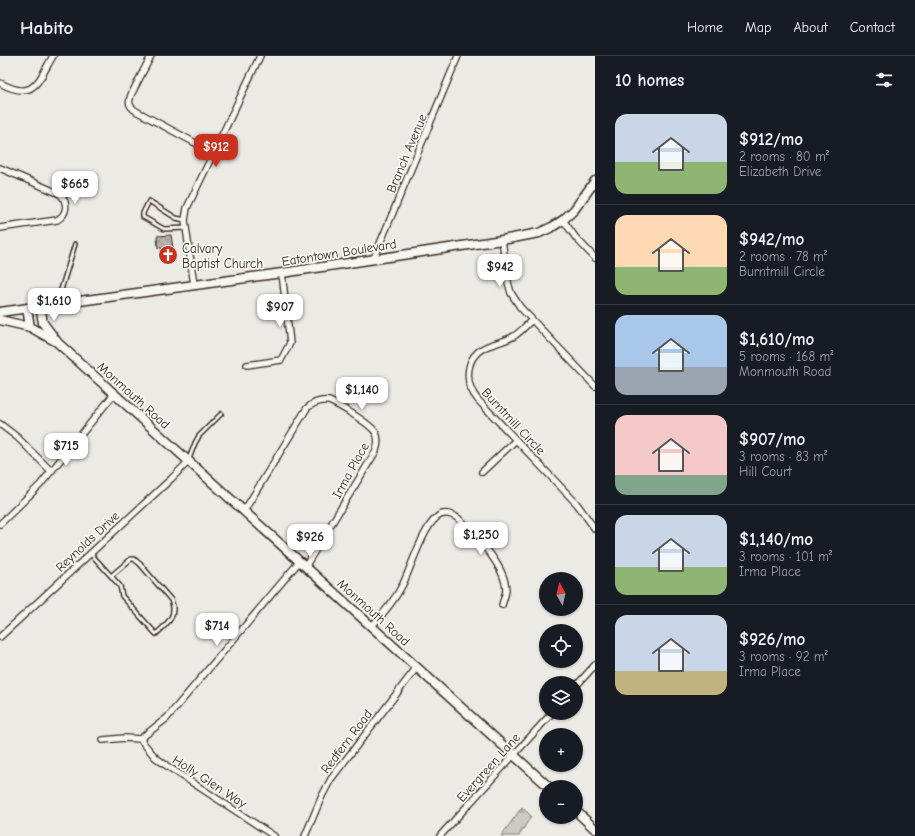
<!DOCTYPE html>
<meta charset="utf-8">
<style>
:root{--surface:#171b24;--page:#20242c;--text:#f1f3f6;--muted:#9ea1a6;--line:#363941;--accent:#c8321e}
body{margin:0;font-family:"Comic Neue",sans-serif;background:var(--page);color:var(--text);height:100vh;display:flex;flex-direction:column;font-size:15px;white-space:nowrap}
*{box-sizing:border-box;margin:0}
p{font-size:13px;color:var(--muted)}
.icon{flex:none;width:22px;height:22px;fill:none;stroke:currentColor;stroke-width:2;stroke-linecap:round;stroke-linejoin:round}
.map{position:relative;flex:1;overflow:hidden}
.sheet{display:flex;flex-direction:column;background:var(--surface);width:320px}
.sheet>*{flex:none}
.needle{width:26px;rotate:352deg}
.fabs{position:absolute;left:539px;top:516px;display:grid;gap:8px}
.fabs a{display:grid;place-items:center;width:44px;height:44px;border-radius:50%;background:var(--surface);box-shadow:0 1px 3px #0004;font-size:20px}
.price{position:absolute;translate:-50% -34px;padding:0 9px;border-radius:8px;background:#fff;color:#222;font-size:13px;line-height:26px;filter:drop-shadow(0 1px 2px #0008)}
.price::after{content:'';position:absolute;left:50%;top:24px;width:12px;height:9px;margin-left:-6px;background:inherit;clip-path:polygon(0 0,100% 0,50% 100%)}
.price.selected{background:var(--accent);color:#fff}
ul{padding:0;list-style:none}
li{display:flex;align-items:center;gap:12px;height:100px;padding:0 20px}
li+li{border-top:1px solid var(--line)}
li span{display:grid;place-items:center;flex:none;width:112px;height:80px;border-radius:12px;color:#555}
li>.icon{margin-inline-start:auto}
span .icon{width:48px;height:48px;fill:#fffc;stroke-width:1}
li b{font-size:17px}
h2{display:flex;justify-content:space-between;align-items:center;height:48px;padding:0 20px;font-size:17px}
header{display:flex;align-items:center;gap:24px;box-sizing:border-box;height:56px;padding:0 20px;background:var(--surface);border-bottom:1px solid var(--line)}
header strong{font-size:19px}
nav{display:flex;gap:22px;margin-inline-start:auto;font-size:14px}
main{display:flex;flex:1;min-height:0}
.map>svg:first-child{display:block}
.forest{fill:url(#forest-firs);stroke:#847a71}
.building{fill:url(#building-cross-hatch);stroke:#3b2a1e}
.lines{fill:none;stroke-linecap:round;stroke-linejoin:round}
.lane-casing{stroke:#3b2a1e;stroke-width:6}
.street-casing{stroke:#3b2a1e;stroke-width:8}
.secondary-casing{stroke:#3b2a1e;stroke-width:11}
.lane{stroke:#f6f6f2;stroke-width:3}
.street{stroke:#f6f6f2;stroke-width:5.5}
.secondary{stroke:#f6f6f2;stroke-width:8}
.labels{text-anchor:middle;stroke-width:3.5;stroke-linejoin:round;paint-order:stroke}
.street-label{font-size:13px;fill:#3b2a1e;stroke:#f6f6f2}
.poi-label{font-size:13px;fill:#3b2a1e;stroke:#f6f6f2;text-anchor:start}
</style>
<header>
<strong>Habito</strong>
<nav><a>Home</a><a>Map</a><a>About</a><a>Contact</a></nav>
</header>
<main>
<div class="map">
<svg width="595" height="780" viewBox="0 0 595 780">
<defs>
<pattern id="forest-firs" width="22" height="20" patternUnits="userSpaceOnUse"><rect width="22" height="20" fill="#cdcac4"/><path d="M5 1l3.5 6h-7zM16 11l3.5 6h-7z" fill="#b1aea8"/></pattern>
<pattern id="building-cross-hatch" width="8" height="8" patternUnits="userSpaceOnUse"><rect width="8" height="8" fill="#bab4ae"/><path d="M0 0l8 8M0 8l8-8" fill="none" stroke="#98938d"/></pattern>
</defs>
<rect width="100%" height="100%" fill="#ebeae5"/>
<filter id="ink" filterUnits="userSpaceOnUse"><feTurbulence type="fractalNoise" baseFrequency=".025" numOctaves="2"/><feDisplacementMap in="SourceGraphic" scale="8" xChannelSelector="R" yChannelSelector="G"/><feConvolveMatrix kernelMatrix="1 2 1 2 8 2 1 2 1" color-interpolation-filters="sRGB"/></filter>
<g filter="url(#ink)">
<path class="forest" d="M522,751l9,9 -12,20h-18z"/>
<path class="building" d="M171,179l4,26 -12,2 -2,-16 -3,1 -1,-12z"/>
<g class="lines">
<g class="lane-casing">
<g id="lane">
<path d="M185,164l-9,-2 -27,-17 -6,12v4l21,12 22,-1"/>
<path d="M57,247l18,-59"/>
<path d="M189,403l6,-16 4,-7 22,-22"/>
<path d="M90,497l21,23 20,-17h3l6,5 31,36c7,15 -4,24 -15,34l-34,-38 -2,-10 -9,-10"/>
</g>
</g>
<g class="street-casing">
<g id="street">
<path d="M151,0l-20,39c-3,8 -2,11 5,16l78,42"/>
<path d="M0,27c34,18 37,0 53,-27"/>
<path d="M0,112l60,26c8,8 8,20 -3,26l-57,8"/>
<path d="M563,164l13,18 19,20"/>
<path d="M502,184l6,42 3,11 9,14 75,79"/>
<path d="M374,202l84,-202"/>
<path d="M194,229l-9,-65 2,-12 73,-152"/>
<path d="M532,264c-6,5 -11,12 -18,16 -8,5 -18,7 -26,10 -23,9 -25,36 -10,54l99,104 18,25"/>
<path d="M247,309l34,-5 9,-17 -8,-70"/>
<path d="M0,368l17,13 34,34"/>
<path d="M482,416l34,-32"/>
<path d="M244,455l63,-103c7,-6 13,-8 22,-7 10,4 42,23 47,32 3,6 2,12 0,18l-71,116"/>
<path d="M0,468l40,-39 74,-91"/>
<path d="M372,570c12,-13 23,-26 31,-42 8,-17 20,-55 33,-66 7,-7 16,-4 23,1 16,17 47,46 47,72 -1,5 -3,10 -4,14"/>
<path d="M0,581l171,-158 18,-18"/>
<path d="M576,630l19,-21"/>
<path d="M140,683l27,-21 132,-156"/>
<path d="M140,683l15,18 12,9 107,70"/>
<path d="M103,684l22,-2 15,1"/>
<path d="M305,780l17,-40 9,-17 86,-112"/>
<path d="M440,780l112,-123"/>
</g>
</g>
<g class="secondary-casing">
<g id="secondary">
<path d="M40,250l3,17 15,20 491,444"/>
<path d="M27,252l3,19"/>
<path d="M0,256l282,-39 220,-33 37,-7 13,-6 11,-7 11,-10 21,-29"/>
<path d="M0,264l30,7 25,14"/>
<path d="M576,755l19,18"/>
</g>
</g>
<use href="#lane" class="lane"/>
<use href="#street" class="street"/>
<use href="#secondary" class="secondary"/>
</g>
</g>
<defs>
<g id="church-disc" transform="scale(1)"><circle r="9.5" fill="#c8321e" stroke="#f6f6f2"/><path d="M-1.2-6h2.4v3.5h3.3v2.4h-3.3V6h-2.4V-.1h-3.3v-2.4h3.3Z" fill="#fff"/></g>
</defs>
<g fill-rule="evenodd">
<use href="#church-disc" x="168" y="199"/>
</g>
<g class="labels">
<g class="street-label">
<text transform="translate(406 97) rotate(-67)" y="5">Branch Avenue</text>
<text transform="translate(339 196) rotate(-9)" y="5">Eatontown Boulevard</text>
<text transform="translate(134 339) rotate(42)" y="5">Monmouth Road</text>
<text transform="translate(514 365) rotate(47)" y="5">Burntmill Circle</text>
<text transform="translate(350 414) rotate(-61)" y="5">Irma Place</text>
<text transform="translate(87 485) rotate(-43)" y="5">Reynolds Drive</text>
<text transform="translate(374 556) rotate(42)" y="5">Monmouth Road</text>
<text transform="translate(346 685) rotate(-53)" y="5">Redfern Road</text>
<text transform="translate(488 711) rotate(-48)" y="5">Evergreen Lane</text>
<text transform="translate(210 725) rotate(33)" y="5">Holly Glen Way</text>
</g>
<g class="poi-label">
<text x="182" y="197">Calvary<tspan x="182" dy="15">Baptist Church</tspan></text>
</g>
</g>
</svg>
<div class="fabs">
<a><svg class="needle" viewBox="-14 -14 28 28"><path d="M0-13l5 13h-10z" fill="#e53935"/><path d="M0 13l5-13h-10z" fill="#9ea1a6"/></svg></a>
<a><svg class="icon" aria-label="locate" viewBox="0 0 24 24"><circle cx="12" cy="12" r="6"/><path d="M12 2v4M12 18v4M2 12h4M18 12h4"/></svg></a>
<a><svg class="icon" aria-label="layers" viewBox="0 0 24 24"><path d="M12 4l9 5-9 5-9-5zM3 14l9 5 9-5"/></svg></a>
<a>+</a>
<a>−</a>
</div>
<b class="price selected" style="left:216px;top:112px">$912</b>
<b class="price" style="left:75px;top:149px">$665</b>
<b class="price" style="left:500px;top:232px">$942</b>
<b class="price" style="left:54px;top:266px">$1,610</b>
<b class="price" style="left:280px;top:272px">$907</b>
<b class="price" style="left:362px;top:355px">$1,140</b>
<b class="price" style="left:66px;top:411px">$715</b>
<b class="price" style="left:481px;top:500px">$1,250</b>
<b class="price" style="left:310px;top:502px">$926</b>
<b class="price" style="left:217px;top:591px">$714</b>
</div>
<section class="sheet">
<h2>10 homes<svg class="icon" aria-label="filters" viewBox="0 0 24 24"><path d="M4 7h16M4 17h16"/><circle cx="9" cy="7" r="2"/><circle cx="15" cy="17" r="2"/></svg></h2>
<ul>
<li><span style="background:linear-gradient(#c9d6e8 60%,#8fb573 0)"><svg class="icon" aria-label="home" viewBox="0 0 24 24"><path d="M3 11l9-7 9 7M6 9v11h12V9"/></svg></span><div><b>$912/mo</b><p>2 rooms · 80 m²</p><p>Elizabeth Drive</p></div></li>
<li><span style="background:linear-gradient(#ffd9b3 65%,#8fb573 0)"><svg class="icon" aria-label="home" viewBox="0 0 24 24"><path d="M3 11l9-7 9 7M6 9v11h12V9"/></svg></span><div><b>$942/mo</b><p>2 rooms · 78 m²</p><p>Burntmill Circle</p></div></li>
<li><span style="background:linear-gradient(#a9c7e8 65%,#9aa5b1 0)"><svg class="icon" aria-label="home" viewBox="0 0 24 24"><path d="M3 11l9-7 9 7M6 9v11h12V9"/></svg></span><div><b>$1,610/mo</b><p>5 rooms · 168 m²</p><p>Monmouth Road</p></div></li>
<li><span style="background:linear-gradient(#f6c9c9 75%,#7fa58c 0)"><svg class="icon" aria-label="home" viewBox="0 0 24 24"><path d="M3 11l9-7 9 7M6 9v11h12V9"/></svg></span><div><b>$907/mo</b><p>3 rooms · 83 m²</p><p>Hill Court</p></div></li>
<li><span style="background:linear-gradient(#c9d6e8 65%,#8fb573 0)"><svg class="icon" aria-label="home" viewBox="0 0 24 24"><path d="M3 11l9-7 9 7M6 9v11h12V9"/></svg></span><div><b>$1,140/mo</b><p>3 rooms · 101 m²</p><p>Irma Place</p></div></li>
<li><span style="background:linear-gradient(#c9d6e8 70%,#c2b280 0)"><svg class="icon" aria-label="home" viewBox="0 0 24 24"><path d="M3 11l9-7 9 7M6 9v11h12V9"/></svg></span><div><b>$926/mo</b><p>3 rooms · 92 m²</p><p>Irma Place</p></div></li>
</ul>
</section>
</main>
